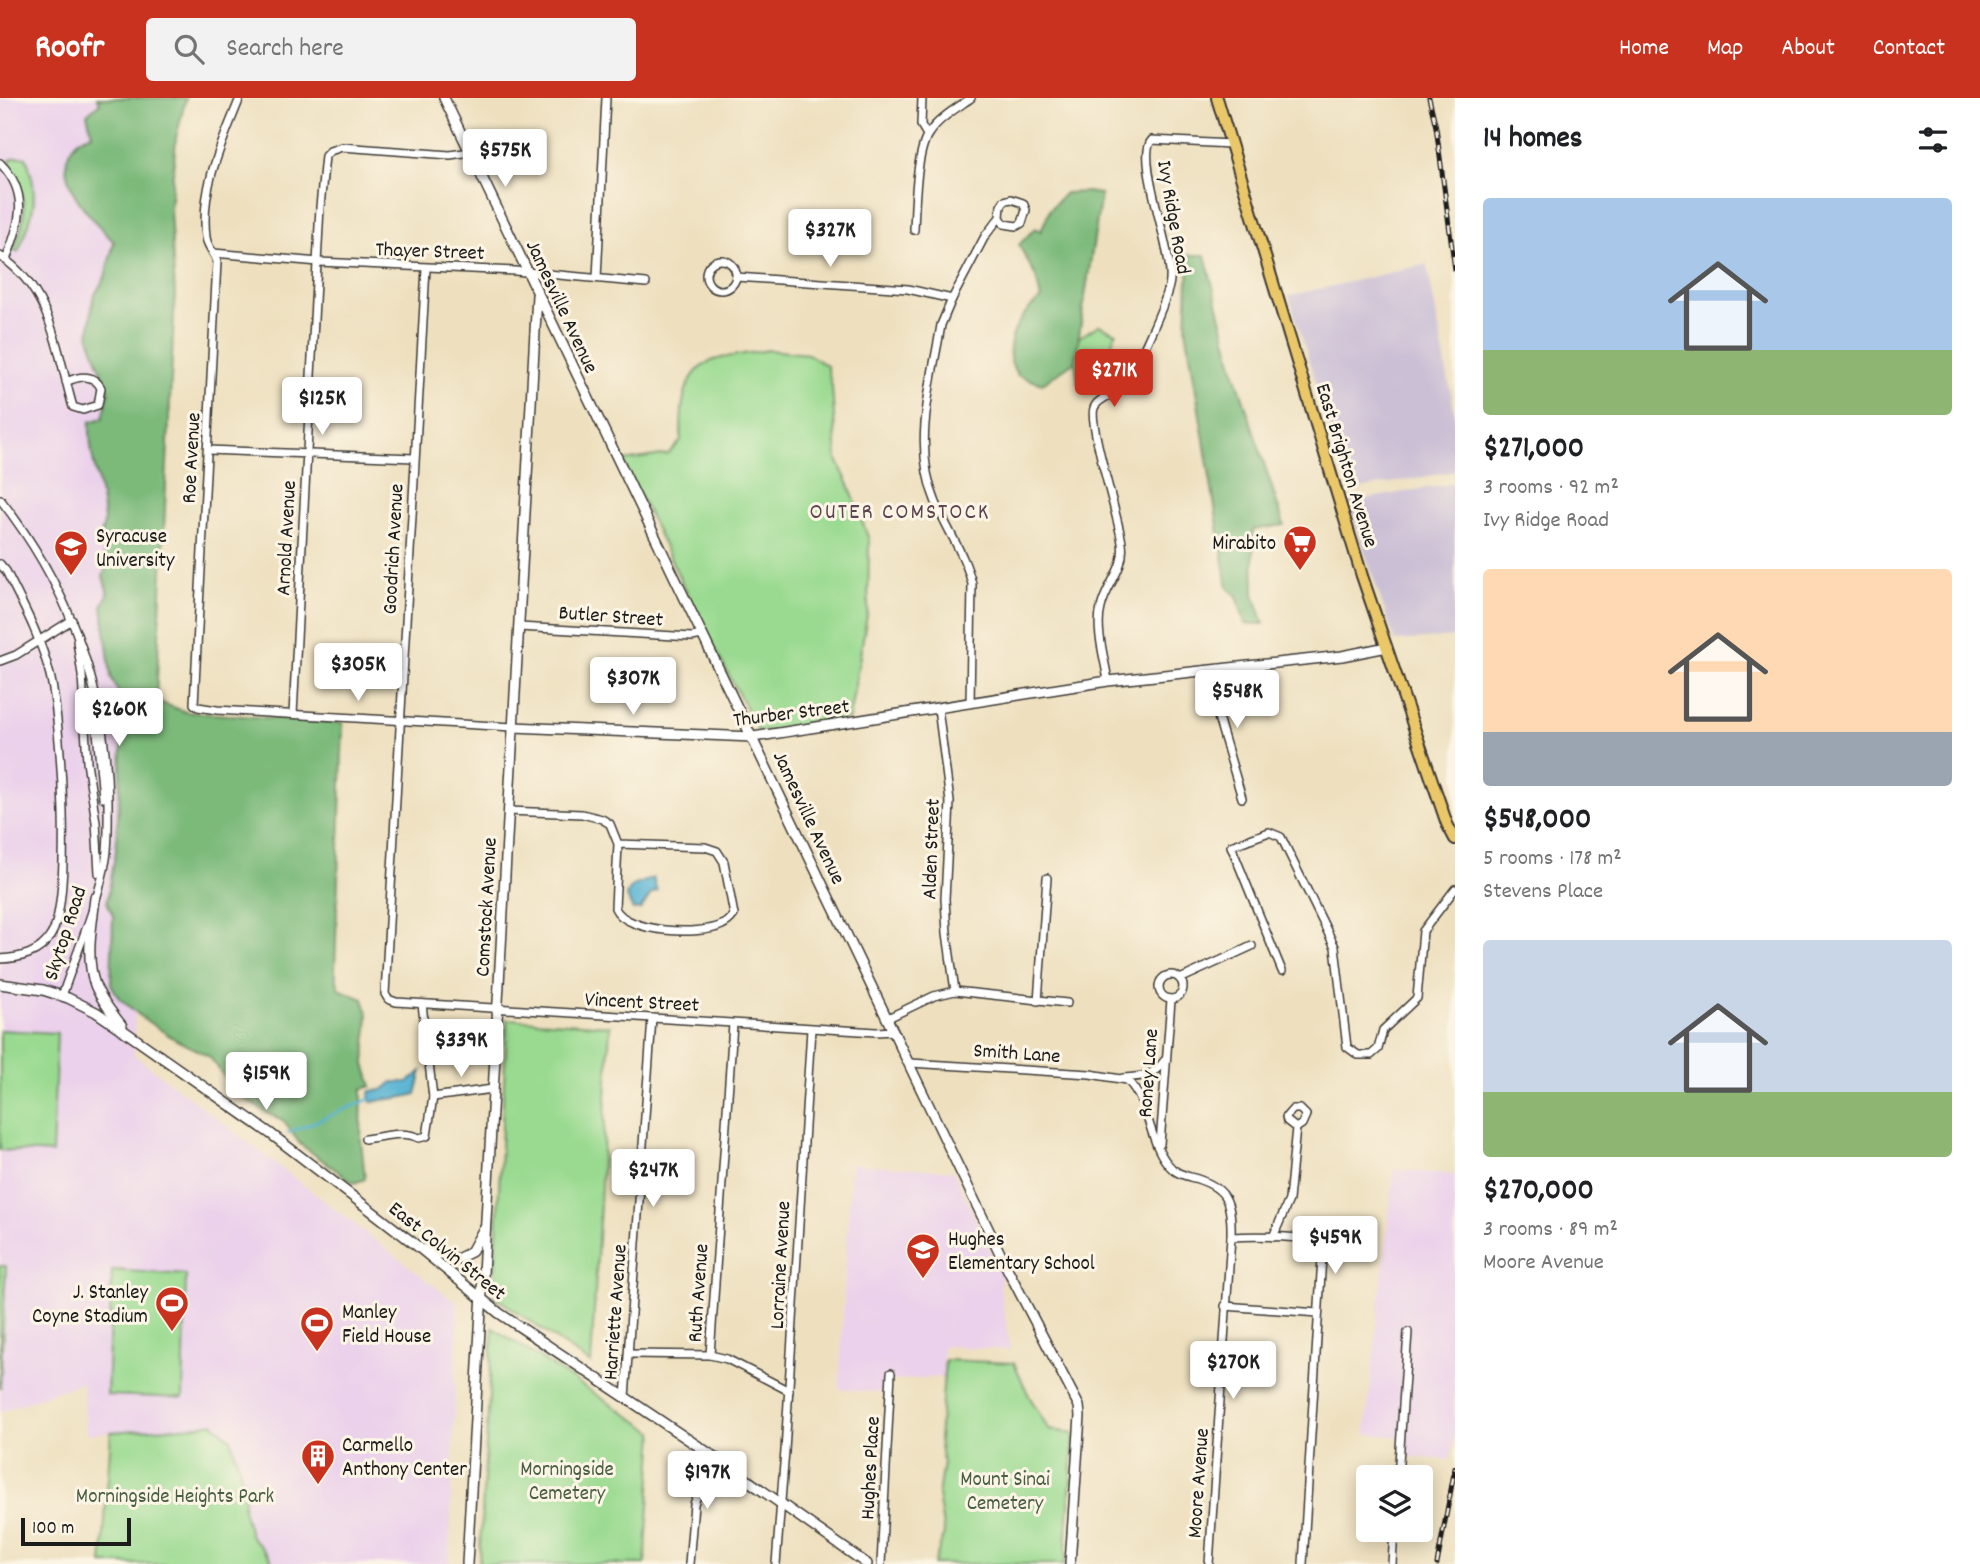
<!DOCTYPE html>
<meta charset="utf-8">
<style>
:root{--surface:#fff;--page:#f2f2f2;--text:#202124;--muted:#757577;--accent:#c8321e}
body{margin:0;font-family:Dekko,sans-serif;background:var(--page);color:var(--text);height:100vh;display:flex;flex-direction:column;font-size:26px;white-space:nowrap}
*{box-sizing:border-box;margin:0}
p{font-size:23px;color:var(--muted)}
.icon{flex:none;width:38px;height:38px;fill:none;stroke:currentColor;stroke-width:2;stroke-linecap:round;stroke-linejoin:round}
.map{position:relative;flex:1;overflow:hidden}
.drawer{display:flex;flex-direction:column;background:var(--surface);width:525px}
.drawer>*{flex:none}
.tools{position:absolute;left:1356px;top:1367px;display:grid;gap:14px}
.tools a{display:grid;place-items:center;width:77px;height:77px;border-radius:7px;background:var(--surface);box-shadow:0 4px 18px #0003;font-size:35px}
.scale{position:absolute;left:21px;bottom:18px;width:110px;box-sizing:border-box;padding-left:7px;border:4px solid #1c1c1c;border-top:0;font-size:19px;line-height:24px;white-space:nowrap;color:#1c1c1c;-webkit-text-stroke:5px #fcf5e5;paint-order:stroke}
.price{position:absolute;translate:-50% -60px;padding:0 16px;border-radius:7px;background:#fff;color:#222;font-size:23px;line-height:46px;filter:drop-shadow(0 2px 4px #0008)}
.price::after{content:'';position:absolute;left:50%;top:42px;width:21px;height:16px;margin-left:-10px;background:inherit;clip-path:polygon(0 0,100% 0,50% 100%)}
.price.active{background:var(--accent);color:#fff}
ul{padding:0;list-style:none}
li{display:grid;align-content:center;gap:14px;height:371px;padding:0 28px}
li span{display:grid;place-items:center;height:217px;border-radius:7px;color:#555}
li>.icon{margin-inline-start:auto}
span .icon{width:126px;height:126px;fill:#fffc;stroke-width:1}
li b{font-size:30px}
h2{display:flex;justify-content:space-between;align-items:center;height:84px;padding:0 28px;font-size:30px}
header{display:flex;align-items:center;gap:42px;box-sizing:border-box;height:98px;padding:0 35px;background:var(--accent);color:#fff}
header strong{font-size:33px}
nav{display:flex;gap:38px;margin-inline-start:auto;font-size:24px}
.search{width:490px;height:63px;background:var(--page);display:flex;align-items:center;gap:18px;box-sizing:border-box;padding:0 24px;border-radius:7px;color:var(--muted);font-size:26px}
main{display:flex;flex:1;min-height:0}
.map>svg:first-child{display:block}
.built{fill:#ebd1eb}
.industrial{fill:#cbbfd5}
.green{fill:#9ada90;stroke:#5b7b56;stroke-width:2}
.forest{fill:#7bba7a;stroke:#4c6b4b;stroke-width:2}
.water{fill:#55b2d3;stroke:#386778;stroke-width:2}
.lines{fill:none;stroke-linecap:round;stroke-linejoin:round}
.stream{stroke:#55b2d3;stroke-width:2.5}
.minor-casing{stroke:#3c3934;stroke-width:10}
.tertiary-casing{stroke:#3c3934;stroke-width:12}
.primary-casing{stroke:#3c3934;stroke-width:14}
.minor{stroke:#fff;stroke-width:7}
.tertiary{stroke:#fff;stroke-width:9}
.primary{stroke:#eac769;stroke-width:10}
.rail-casing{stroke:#1c1c1c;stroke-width:5}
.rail{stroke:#fcf5e5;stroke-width:2.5;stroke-dasharray:8;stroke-linecap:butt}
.labels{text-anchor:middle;stroke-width:6;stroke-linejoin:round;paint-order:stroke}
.street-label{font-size:21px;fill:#1c1c1c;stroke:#fcf5e5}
.poi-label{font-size:21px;fill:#1c1c1c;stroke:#fcf5e5;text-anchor:start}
.park-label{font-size:21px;fill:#485e45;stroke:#fcf5e5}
.neighbourhood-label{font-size:23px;letter-spacing:2px;fill:#5c4450;stroke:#fcf5e5}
</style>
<header>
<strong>Roofr</strong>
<div class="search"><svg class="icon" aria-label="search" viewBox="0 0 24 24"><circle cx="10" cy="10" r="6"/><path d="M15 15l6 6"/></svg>Search here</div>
<nav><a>Home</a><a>Map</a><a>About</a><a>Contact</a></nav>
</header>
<main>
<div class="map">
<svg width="1455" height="1466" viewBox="0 0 1455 1466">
<rect width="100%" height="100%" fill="#fcf5e5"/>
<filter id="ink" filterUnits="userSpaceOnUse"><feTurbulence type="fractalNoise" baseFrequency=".0143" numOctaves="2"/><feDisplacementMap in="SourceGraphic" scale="14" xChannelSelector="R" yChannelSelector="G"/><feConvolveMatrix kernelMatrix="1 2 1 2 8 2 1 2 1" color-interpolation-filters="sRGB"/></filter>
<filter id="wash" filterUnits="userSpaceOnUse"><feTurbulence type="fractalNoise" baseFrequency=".00686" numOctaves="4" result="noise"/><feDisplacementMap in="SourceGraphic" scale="28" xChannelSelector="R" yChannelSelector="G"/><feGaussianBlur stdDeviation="1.57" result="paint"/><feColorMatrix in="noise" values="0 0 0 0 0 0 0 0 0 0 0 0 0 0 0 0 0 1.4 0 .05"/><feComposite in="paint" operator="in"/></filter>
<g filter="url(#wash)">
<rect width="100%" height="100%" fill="#eee0bf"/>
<g class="built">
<path d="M0,0h152l-18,957 324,249 -9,260h-178v-5l-21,-24 -7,-26 2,-22 -32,-64 -15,3 -112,8 -4,-52 -82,30z"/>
<path d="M851,1066l102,7 49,104 -2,11 10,64 -67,-4v31l-59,4 -1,12 -44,-4z"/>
<path d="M1394,1071l61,6v259l-5,26 -46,-4 1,-19 -40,-3z"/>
</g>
<g class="industrial">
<path d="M1427,166l28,151v56l-106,20 -60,-195z"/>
<path d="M1455,385v154l-60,4 -47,-139z"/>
</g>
<g class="green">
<path d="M16,59h10c15,41 7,57 -8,95l-4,-2c13,-33 15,-53 -5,-84l1,-6z"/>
<path d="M1099,227l17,8 -18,45 -1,10 -8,2 -11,-6 -3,-23 3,-23z"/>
<path d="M768,252l40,4 19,12 5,21 5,73 12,25 20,55 -1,70 -19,109 -69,12h-22l-54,-103 -81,-167 45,-7 13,-13c0,-27 -1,-64 28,-79 10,-6 45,-9 59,-12z"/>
<path d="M507,921l103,7 -19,338 -97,-68z"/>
<path d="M0,932l57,3 -5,120 -52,-3z"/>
<path d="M0,1168h6l-6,123z"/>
<path d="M112,1172l74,5 -3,123 -76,-3z"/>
<path d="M493,1230l161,104 -9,132h-166z"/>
<path d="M945,1262l69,3 15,33 20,34 25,3 -9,131h-131l10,-30 -6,-39 5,-32 -4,-23z"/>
<path d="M213,1325l18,16 14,49 -2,21 7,26 21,24v5h-169l9,-132 87,-6z"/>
</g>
<g class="forest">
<path d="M97,0h89l-10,40 -6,72 5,84 -19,407 30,11 157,11 -8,248 4,18 24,10 5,15 -3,50 7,22 -10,3 -1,51 4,39 -11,4 -54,-39 -17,-24 -14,-6 -24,-15 -10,-9 -26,-34 -33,-16 -32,-21 -25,-21 -8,-14 2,-68 -6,-14 9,-52 7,-118 -4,-38 -8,-17 -9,-71 6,-12 -5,-18c7,-14 -1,-24 -2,-38 -1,-5 3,-11 3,-16 -1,-34 -16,-65 -14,-100l13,-4 6,-26 -20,-55 4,-39 12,-21 9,-35c-22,-22 -69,-69 -37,-101 4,-3 11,-5 15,-7l-5,-20 13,-11z"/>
<path d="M1087,94l14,2 -26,167 -33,23 -25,-9c-2,-5 -6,-11 -7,-17 -3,-22 13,-48 31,-59l-5,-22 -17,-32 16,-17 6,3 9,-22 15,-16z"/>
<path d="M1189,157h16l30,118 49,152 -31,5 1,64 10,30h-19l-8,-28 -9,-8 -42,-259z"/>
</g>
<g class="water">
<path d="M653,780l4,13 -6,3 -10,15 -8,1 -7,-15 7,-9z"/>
<path d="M470,931h5l3,7 1,12 -2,11 -9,3 -12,-7 -22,11 4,-9 23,-15 4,-11z"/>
<path d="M422,973l-6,23c-14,5 -29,4 -44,8l-3,-6 2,-5 12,-1 10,-8h15z"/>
</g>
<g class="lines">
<path class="stream" d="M288,1035l82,-34"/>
</g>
</g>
<g filter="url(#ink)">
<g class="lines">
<g class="minor-casing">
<g id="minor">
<path d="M240,0c-18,45 -40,90 -34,139 1,10 9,16 11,25l-23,442 4,3 19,3 296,17"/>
<path d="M922,0l-1,27 6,10"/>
<path d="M0,65c31,31 19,61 6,97"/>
<path d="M914,132c1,-23 2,-79 15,-97 10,-15 28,-25 42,-35"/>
<path d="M213,155l106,9 196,9 131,12"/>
<path d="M0,158c52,34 57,96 73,151l10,3 15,-5 3,-17c-8,-15 -22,-12 -35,-6"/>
<circle cx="721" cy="177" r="15"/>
<path d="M426,170l-41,726 3,5 8,3 480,30 18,-1"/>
<path d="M736,179l172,12 44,10"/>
<path d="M597,180l9,-180"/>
<path d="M208,352l206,8"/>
<path d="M0,401c69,88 106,189 108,301 0,19 1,40 -2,59 -7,42 -30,95 -44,137"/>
<path d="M0,466l6,7c17,34 35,67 44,104 11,43 23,225 1,260 -11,19 -31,23 -51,24"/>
<path d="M519,529l173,10 10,-2"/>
<path d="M77,543l5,34 5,87 9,60 3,51"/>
<path d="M0,563l16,-6 56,-35"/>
<path d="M1204,572l38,128"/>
<path d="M1108,583c-3,-22 -13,-51 -7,-73 5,-24 25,-39 21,-65 -3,-25 -34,-119 -28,-135 4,-11 22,-13 29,-22 12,-14 46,-89 47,-106 3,-30 -35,-124 -18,-140l79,4"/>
<path d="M970,605l2,-119c-7,-30 -26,-55 -37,-84 -23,-55 -3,-119 6,-175l11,-26 33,-63 15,-19 1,-11 3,-5 7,-2 12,4 3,7 -4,13 -5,3 -13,-2 -4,-7"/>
<path d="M938,610l12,94 -5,97 2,34 8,58"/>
<path d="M95,611l8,89"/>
<path d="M293,616l27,-507 5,-51 5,-5 12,-4 108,8 21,-3"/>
<path d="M508,713l74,3 20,5 8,5 8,20 -3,64c11,25 85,28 107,17 5,-2 9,-6 12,-10l-10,-53 -7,-11 -12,-4 -87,-3"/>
<path d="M1282,873l-51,-125 38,-14 12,5 54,110 12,100 11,8h13l7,-6 5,-19 34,-32 6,-67 32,-42"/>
<circle cx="1171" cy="889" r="12"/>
<path d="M1180,881l72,-33"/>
<path d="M1038,903l9,-123"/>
<path d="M888,920l46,-22 21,-5 112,12"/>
<path d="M910,965l180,11 37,6c23,23 21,59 40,83 7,9 13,11 23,14 37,9 42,24 41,60l-22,327"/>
<path d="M1123,980c18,-1 31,-2 41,-17"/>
<path d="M433,999l60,-8"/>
<path d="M365,1041c18,-2 37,-9 54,-1l8,-2 6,-39 -11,-93"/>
<path d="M1160,1046l11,-144"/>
<path d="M1231,1139c15,-1 72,-2 84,5 5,3 6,9 7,15l-19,307"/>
<path d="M1273,1139l16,-37 7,-72 6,-4 4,-9 -6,-6h-7l-7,8 1,4 9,7"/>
<path d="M1225,1208l93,7"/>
<path d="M629,1256l81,1 17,4 62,32"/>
<path d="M710,1257l23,-331"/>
<path d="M625,1300l27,-380"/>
<path d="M1398,1379l10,-145"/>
<path d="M689,1466l5,-60 19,-48"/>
<path d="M776,1466l9,-113 26,-422"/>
<path d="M881,1466l10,-191"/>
<path d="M1392,1466l2,-34"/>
</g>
</g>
<g class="tertiary-casing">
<g id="tertiary">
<path d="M444,0l564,1172 71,136 1,10 -10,148"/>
<path d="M513,629l240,10 355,-56 234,-25 45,-9"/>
<path d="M95,800c-3,27 -10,59 0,87 6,15 17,28 27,41"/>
<path d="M0,886l43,6 25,8 28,14 31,21 144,101 145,111 83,68 214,143 154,108"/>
<path d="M426,1151l31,10 14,-7 12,-22"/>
<path d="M467,1466l70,-1269"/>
</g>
</g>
<g class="primary-casing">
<path id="primary" d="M1217,0l145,478 85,248 8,15"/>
</g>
<use href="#minor" class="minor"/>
<use href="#tertiary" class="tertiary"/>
<use href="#primary" class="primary"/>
<g class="rail-casing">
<g id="rail">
<path d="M1429,0l7,29 19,143"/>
<path d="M1437,1466l18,-96"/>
</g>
</g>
<use href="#rail" class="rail"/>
</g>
</g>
<defs>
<g id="supermarket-pin" transform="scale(1.75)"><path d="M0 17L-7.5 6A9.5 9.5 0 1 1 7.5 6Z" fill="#c8321e" stroke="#fcf5e5"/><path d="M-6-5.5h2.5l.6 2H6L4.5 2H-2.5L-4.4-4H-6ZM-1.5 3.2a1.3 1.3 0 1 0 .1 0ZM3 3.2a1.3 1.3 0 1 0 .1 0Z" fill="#fff"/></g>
<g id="university-pin" transform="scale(1.75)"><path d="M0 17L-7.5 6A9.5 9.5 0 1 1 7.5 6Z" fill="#c8321e" stroke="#fcf5e5"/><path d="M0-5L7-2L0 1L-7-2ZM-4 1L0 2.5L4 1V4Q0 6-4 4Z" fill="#fff"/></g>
<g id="school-pin" transform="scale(1.75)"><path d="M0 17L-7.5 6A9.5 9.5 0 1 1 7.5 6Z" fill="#c8321e" stroke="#fcf5e5"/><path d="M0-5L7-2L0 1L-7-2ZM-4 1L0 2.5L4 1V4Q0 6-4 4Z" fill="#fff"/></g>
<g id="stadium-pin" transform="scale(1.75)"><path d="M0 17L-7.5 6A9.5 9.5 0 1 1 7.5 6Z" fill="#c8321e" stroke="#fcf5e5"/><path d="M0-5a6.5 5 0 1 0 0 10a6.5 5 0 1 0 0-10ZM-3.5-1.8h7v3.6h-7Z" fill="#fff"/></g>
<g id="building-pin" transform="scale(1.75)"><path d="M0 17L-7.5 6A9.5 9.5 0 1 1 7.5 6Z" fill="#c8321e" stroke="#fcf5e5"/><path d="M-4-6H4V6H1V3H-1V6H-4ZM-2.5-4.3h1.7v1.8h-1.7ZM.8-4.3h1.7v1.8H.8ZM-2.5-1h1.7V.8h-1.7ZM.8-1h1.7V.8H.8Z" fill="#fff"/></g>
</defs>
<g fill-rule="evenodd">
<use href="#supermarket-pin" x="1300" y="444"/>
<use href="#university-pin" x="71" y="449"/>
<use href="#school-pin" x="923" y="1152"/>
<use href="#stadium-pin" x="172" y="1205"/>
<use href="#stadium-pin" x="317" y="1225"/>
<use href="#building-pin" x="318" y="1358"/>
</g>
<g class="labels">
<g class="street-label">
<text transform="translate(1175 119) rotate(80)" y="7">Ivy Ridge Road</text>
<text transform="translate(430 152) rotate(2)" y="7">Thayer Street</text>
<text transform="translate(563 208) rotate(65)" y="7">Jamesville Avenue</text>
<text transform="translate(190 360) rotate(-87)" y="7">Roe Avenue</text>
<text transform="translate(1348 367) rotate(73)" y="7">East Brighton Avenue</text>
<text transform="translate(285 440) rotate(-87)" y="7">Arnold Avenue</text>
<text transform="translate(392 451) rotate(-87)" y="7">Goodrich Avenue</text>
<text transform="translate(611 517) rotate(4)" y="7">Butler Street</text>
<text transform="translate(791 614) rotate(-7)" y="7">Thurber Street</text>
<text transform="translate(810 719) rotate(65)" y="7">Jamesville Avenue</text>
<text transform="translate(930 751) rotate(-88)" y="7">Alden Street</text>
<text transform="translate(485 809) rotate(-87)" y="7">Comstock Avenue</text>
<text transform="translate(64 835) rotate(-72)" y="7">Skytop Road</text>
<text transform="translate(642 903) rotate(3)" y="7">Vincent Street</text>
<text transform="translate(1017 954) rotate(4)" y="7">Smith Lane</text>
<text transform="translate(1147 975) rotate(-86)" y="7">Roney Lane</text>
<text transform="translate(448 1152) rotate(39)" y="7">East Colvin Street</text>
<text transform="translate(779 1167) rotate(-87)" y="7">Lorraine Avenue</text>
<text transform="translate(697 1195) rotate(-86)" y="7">Ruth Avenue</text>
<text transform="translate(614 1214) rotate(-86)" y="7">Harriette Avenue</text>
<text transform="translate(869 1370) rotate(-87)" y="7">Hughes Place</text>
<text transform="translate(1197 1385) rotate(-86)" y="7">Moore Avenue</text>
</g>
<g class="poi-label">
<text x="96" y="444">Syracuse<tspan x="96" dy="24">University</tspan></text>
<text x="1276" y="451" text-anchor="end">Mirabito</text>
<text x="948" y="1147">Hughes<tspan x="948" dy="24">Elementary School</tspan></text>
<text x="148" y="1200" text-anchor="end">J. Stanley<tspan x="148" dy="24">Coyne Stadium</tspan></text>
<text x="342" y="1220">Manley<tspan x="342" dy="24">Field House</tspan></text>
<text x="342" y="1353">Carmello<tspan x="342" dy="24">Anthony Center</tspan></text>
</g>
<g class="park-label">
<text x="567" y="1377">Morningside<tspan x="567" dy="24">Cemetery</tspan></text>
<text x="1005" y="1387">Mount Sinai<tspan x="1005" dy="24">Cemetery</tspan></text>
<text x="175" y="1404">Morningside Heights Park</text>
</g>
<g class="neighbourhood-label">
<text x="900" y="420">OUTER COMSTOCK</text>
</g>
</g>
</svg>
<div class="tools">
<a><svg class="icon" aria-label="layers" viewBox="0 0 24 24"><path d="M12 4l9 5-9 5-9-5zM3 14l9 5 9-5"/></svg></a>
</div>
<div class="scale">100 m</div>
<b class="price" style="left:505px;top:91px">$575K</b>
<b class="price" style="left:830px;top:171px">$327K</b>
<b class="price active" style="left:1114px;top:311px">$271K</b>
<b class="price" style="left:322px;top:339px">$125K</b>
<b class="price" style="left:358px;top:605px">$305K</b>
<b class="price" style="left:633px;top:619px">$307K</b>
<b class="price" style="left:1237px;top:632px">$548K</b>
<b class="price" style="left:119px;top:650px">$260K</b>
<b class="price" style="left:461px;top:981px">$339K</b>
<b class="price" style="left:266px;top:1014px">$159K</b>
<b class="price" style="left:653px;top:1111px">$247K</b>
<b class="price" style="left:1335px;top:1178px">$459K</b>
<b class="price" style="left:1233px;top:1303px">$270K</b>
<b class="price" style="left:707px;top:1413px">$197K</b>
</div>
<section class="drawer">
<h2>14 homes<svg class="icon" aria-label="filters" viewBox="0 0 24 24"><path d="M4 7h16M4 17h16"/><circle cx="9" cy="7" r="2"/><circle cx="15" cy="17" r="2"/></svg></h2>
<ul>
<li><span style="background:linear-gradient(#a9c7e8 70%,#8fb573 0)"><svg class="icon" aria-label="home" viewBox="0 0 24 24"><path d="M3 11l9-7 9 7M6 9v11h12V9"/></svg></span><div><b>$271,000</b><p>3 rooms · 92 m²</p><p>Ivy Ridge Road</p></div></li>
<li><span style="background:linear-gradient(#ffd9b3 75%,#9aa5b1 0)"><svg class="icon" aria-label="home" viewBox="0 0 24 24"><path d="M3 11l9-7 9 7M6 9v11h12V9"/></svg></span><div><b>$548,000</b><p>5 rooms · 178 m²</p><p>Stevens Place</p></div></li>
<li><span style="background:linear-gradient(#c9d6e8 70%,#8fb573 0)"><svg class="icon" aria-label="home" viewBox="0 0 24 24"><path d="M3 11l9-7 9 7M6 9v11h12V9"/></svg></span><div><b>$270,000</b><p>3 rooms · 89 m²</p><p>Moore Avenue</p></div></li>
</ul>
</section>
</main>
